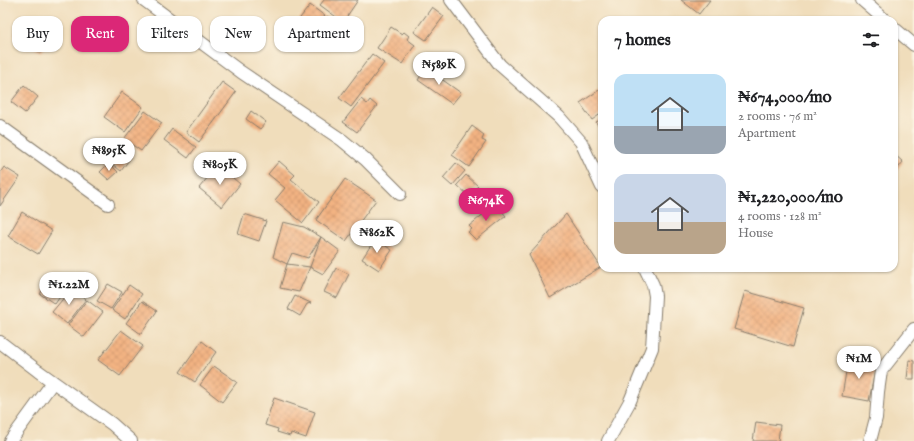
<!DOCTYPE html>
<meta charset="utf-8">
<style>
:root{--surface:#fff;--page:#f6f6f6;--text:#202124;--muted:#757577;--accent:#db2777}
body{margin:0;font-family:"IM FELL English",serif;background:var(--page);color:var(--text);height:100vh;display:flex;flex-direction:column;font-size:15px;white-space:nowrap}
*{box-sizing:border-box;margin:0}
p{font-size:13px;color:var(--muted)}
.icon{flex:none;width:22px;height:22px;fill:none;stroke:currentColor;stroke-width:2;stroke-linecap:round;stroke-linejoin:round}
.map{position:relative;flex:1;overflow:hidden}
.side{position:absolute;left:598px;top:16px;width:300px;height:256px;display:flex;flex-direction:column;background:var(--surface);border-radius:12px;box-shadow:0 1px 3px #0004}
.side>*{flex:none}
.guide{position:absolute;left:12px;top:16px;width:380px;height:36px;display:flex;gap:8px}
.price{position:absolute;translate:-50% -34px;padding:0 9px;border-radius:14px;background:#fff;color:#222;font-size:13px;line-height:26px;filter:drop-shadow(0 1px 2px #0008)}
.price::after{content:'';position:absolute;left:50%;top:24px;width:12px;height:9px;margin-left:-6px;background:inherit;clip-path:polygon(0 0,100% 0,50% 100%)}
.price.on{background:var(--accent);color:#fff}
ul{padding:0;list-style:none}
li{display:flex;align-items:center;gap:12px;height:100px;padding:0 16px}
li span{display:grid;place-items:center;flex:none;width:112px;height:80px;border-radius:12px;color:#555}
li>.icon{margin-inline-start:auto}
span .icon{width:48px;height:48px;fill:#fffc;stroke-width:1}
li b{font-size:17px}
h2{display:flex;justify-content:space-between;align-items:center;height:48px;padding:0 16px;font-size:17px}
.tag{padding:0 14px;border-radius:12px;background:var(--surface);box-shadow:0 1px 3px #0004;font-size:14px;line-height:36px}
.tag.on{background:var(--accent);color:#fff}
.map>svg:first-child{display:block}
.building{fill:url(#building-cross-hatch)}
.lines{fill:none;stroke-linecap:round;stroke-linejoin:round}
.street-casing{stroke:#867c6c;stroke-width:14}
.street{stroke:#fff;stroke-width:12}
</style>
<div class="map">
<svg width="914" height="441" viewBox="0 0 914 441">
<defs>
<pattern id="building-cross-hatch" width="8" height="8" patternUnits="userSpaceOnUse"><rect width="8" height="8" fill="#f3b382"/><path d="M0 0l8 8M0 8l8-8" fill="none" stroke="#d09970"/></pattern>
</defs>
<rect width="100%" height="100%" fill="#fcf5e5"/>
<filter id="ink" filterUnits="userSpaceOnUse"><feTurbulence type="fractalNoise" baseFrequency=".025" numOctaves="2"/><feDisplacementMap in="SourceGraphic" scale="8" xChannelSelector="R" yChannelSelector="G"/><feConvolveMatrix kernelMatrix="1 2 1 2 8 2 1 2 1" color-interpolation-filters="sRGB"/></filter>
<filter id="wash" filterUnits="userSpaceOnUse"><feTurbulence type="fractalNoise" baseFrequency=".012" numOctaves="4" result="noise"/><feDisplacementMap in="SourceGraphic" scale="16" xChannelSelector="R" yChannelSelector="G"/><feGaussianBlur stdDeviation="0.9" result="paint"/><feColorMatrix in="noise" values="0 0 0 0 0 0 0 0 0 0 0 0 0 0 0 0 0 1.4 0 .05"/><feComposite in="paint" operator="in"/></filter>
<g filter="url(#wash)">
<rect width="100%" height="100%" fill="#f0ddbb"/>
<g id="blocks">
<g class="building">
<path d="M324,0h34l-15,22 -23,-17z"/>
<path d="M681,0h29l-11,14z"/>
<path d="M310,5l15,11 -14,17 -14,-11z"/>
<path d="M432,7l12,9 -18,24 -12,-8z"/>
<path d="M327,16l14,12 -15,17 -13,-10z"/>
<path d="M26,17l27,20 -12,16 -27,-20z"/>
<path d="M391,27l11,7 2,-2 5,4 -2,3 8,6 -13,19 -25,-16z"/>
<path d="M372,54l12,9 -33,44 -12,-9z"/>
<path d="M426,68l35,25 -9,11 -34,-24z"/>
<path d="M222,82l14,10 -37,50 -13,-10z"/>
<path d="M24,85l14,12 -13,16 -14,-11z"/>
<path d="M602,88v25l-10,7 -12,-17z"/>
<path d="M122,92l21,15 -18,25 -21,-15z"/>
<path d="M361,99l6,5 3,-4 7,6 -20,26 -14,-10z"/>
<path d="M145,111l17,12 -21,28 -17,-12z"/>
<path d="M251,111l15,11 -6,7 -14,-10z"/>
<path d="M602,119v13l-6,-10z"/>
<path d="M472,126l12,9 -2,5 4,2 -17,25 -17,-12z"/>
<path d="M172,129l24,18 -8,11 -24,-18z"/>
<path d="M118,147l13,10 -10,14 -14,-11z"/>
<path d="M894,154l9,8 -9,11z"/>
<path d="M279,161l16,14 -4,4 28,23 -16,21 -28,-23 10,-12 -17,-14z"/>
<path d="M109,163l9,9 -9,8 -9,-8z"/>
<path d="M456,163l9,8 -13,15 -9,-8z"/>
<path d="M218,165l22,19 -18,23 -23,-19z"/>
<path d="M4,167l16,10 -20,29v-33z"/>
<path d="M466,175l12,11 -9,10 -12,-11z"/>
<path d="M345,179l31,21 -30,41 -30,-21z"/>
<path d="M496,204l10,12 -30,24 -8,-8 4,-3 -3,-3z"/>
<path d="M22,212l30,19 -14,23 -30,-18z"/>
<path d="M244,214l22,7 -7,20 -21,-7z"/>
<path d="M566,214l35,53 -51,31 -21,-43z"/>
<path d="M283,222l21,5 17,10 19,14 -17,23 -13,-7 11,-30 -13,21 -16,-5 -5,11 -14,-7z"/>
<path d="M375,239l17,11 -13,20 -17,-11z"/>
<path d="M287,264l23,3 -11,25 -19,-4z"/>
<path d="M336,268l13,6 -12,24 -13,-6z"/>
<path d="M54,274l14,11 -13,19 -15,-10z"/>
<path d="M108,284l14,8 -11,17 -14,-8z"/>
<path d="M129,285l13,9 -17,25 -13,-9z"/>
<path d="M72,288l14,11 -19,25 -15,-12z"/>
<path d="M745,291l59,17 -11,39 -59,-18z"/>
<path d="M295,296l16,7 -4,1 -7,12 -12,-7z"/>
<path d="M87,300l16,12 -19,25 -16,-12z"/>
<path d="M142,301l15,10 -16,23 -15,-11z"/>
<path d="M121,330l22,16 -23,30 -22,-16z"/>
<path d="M202,341l14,11 -21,30 -15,-10z"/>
<path d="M848,360l28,5 -7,36 -27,-5z"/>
<path d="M909,360l5,1v18h-7z"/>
<path d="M214,366l23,16 -15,20 -22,-17z"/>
<path d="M274,398l41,14 -9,26 -15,-5 -1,3 -13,-4 1,-3 -13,-4z"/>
<path d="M756,422l24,3 -2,16h-25z"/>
</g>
</g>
</g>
<g filter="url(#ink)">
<use href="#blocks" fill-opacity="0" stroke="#867c6c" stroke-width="1"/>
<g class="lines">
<g class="street-casing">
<g id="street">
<path d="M144,0l97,72 101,68 23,19 35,35"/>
<path d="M451,0l49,65 59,52 22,25 21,45"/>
<path d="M862,0l23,20"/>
<path d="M894,28l20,17"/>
<path d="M0,126l108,78"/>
<path d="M0,342l38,29 74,53 19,17"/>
<path d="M10,441l43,-59"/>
<path d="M608,441l22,-40 22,-53 3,-52 -2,-11 -8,-17"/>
<path d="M870,441l6,-23 2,-26 3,-21 33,-42"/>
</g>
</g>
<use href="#street" class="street"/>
</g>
</g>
</svg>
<b class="price" style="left:439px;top:86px">₦589K</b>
<b class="price" style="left:109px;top:172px">₦895K</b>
<b class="price" style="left:220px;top:186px">₦805K</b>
<b class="price on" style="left:486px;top:222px">₦674K</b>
<b class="price" style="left:377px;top:254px">₦862K</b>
<b class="price" style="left:69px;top:306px">₦1.22M</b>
<b class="price" style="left:859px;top:380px">₦1M</b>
<div class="guide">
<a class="tag">Buy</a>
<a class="tag on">Rent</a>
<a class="tag">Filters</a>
<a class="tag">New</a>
<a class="tag">Apartment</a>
</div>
<section class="side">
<h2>7 homes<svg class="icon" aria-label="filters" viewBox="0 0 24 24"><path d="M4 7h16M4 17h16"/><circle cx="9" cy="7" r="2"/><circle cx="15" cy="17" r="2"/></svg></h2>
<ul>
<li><span style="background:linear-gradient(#bfe0f5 65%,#9aa5b1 0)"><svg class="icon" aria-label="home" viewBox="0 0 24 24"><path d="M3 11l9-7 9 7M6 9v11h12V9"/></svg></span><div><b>₦674,000/mo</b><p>2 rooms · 76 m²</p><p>Apartment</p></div></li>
<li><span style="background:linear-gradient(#c9d6e8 60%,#b9a48a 0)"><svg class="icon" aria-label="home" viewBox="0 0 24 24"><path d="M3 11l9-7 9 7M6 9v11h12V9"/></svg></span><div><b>₦1,220,000/mo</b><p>4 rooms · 128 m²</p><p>House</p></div></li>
</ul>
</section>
</div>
